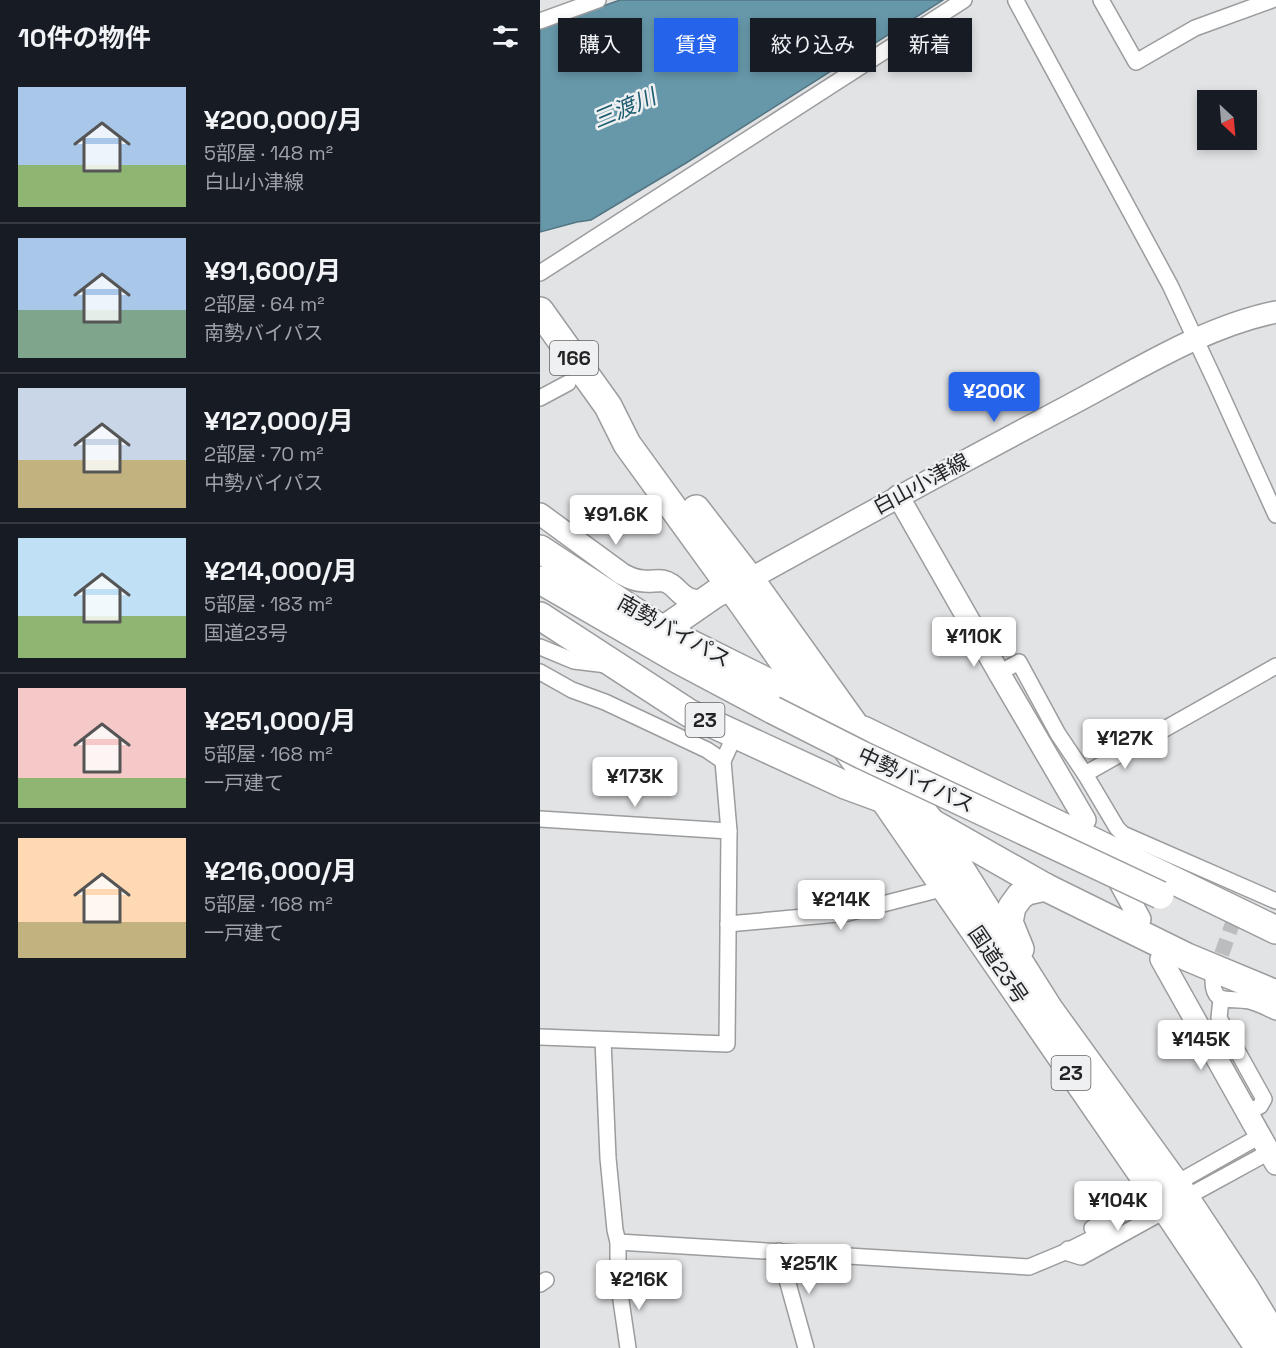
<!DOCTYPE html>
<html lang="ja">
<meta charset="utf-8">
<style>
:root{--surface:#171b24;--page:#242831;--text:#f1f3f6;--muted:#9ea1a6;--line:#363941;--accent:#2563eb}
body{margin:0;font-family:"Space Grotesk","Noto Sans JP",sans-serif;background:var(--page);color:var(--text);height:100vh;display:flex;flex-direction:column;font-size:22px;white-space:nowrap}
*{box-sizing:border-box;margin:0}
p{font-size:20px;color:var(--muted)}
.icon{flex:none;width:33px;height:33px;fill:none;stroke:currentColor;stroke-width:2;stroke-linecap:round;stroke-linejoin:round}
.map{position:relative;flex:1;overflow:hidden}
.drawer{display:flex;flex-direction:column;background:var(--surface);width:540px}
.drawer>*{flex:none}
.guide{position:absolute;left:18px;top:18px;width:570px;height:54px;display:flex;gap:12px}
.needle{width:39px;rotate:154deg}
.controls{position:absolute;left:657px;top:90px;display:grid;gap:12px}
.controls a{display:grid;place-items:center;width:60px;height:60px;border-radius:0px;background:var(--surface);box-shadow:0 3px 9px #0003;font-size:30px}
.price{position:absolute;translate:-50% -51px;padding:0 14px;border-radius:6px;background:#fff;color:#222;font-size:20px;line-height:39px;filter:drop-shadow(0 2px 3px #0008)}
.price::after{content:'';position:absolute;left:50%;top:36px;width:18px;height:14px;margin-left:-9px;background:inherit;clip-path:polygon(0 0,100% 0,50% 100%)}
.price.selected{background:var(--accent);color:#fff}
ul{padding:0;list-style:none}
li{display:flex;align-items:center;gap:18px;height:150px;padding:0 18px}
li+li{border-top:2px solid var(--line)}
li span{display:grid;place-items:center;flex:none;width:168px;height:120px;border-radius:0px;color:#555}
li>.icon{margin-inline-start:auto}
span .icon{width:72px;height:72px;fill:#fffc;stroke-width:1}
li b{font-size:26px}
h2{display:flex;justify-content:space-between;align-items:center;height:72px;padding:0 18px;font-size:26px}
.chip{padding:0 21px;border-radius:0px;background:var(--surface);box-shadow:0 3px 9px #0003;font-size:21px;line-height:54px}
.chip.selected{background:var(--accent);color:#fff}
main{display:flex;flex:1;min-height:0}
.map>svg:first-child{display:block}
.water{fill:#6798aa;stroke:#537582;stroke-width:1.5}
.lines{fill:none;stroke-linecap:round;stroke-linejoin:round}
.street-tunnel{stroke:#bcbdbf;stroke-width:15;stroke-dasharray:15 8;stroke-linecap:butt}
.street-casing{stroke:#9b9c9e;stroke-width:18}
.secondary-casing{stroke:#9b9c9e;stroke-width:24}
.highway-casing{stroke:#9b9c9e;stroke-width:30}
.street{stroke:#fff;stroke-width:15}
.secondary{stroke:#fff;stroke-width:21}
.highway{stroke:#fff;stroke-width:27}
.highway-bridge-casing{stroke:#9b9c9e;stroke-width:30;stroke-linecap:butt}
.highway-bridge{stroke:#fff;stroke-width:27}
.labels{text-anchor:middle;stroke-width:5;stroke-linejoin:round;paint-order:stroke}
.shield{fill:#eff0f2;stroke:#616162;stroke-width:1.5}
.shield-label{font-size:20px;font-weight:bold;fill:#242425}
.street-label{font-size:21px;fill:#242425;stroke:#eff0f2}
.water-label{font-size:22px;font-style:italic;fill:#1c5c70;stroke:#eff0f2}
</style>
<main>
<section class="drawer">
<h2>10件の物件<svg class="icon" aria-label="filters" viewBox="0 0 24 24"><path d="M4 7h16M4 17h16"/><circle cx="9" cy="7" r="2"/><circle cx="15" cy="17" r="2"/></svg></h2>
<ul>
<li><span style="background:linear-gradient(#a9c7e8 65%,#8fb573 0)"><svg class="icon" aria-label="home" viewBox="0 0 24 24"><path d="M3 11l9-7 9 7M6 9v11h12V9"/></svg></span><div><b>¥200,000/月</b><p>5部屋 · 148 m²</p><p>白山小津線</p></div></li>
<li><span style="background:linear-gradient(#a9c7e8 60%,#7fa58c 0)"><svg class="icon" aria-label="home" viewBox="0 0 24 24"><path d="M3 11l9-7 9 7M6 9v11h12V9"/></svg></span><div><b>¥91,600/月</b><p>2部屋 · 64 m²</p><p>南勢バイパス</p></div></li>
<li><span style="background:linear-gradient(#c9d6e8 60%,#c2b280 0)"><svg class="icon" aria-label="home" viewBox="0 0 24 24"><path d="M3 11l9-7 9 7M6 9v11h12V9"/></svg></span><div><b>¥127,000/月</b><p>2部屋 · 70 m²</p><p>中勢バイパス</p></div></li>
<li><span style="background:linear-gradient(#bfe0f5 65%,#8fb573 0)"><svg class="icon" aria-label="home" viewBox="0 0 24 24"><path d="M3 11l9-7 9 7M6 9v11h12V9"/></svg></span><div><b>¥214,000/月</b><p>5部屋 · 183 m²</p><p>国道23号</p></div></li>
<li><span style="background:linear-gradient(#f6c9c9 75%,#8fb573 0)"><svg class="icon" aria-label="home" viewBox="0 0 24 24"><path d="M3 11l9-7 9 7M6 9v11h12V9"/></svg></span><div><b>¥251,000/月</b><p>5部屋 · 168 m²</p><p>一戸建て</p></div></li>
<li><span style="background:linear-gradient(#ffd9b3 70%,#c2b280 0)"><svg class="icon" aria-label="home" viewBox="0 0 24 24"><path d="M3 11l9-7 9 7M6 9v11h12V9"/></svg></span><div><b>¥216,000/月</b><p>5部屋 · 168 m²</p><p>一戸建て</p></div></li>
</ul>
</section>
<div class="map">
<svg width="736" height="1348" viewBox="0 0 736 1348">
<rect width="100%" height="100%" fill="#e2e3e5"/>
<path class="water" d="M80,0h323l-257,163 -95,57 -14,2 -37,10v-204z"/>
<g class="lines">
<g class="street-tunnel">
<path d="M674,976l25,-71"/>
<path d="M573,1228l106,-59"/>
</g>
<g class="street-casing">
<g id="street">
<path d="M477,0l-1,1 154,284 46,98 60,132"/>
<path d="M561,0l35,62 59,-34 77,-28"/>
<path d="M0,21l58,-21"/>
<path d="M0,273l424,-273"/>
<path d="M0,398l28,-15"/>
<path d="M0,647l34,14 33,4"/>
<path d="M0,672l32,18 33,12 102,48 16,11"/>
<path d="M459,673l20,-11 39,72 27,40 191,-108"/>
<path d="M545,774l32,54 6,6 153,67"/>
<path d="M0,819l189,12"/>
<path d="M188,924l120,-11 97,-25"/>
<path d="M673,978c-1,29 16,19 36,23 9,2 18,7 27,11"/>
<path d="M681,999l-2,19 45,81 -4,7 -13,7"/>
<path d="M0,1037l187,7 2,-213 -6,-70 12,-26"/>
<path d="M63,1040l5,118 7,72 3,12v38l10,68"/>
<path d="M635,1184l85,-48"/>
<path d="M645,1198l84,-46"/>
<path d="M552,1228l63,-35"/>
<path d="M78,1242l411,25 36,-15 48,-24"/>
<path d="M528,1249l-3,3 16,5 85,-47"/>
<path d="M239,1251l27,97"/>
<path d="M0,1284l6,-4"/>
</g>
</g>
<g class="secondary-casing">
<g id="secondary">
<path d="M358,496l101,177 86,147"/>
<path d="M0,514l82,60c7,4 14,7 22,7 6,1 13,-1 19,0 16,3 15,21 41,20"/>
<path d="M196,584l14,-5c106,-59 212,-117 320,-174 65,-34 133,-78 206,-93"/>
<path d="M573,870l27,49"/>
<path d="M621,959l115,205"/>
</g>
</g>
<g class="highway-casing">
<g id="highway">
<path d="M0,311l68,95 19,38 116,160 70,100 70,94 277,402 99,148"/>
<path d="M156,509l54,70 106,148 75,95 118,187 131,181 65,98 31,51"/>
<path d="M0,549l123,81 147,73"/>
<path d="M0,580l137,79 96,51"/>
<path d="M0,616l149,97 156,72 41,15"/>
<path d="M123,630l52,-36 15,-8"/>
<path d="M323,730l413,200"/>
<path d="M394,824l111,63 142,70 89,37"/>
<path d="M480,949l-11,-27 3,-15 8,-11 7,-5 18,-4"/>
</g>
</g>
<use href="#street" class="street"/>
<use href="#secondary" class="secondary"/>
<use href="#highway" class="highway"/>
<g class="highway-bridge-casing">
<path id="highway-bridge" d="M233,710l89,45 298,140"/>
</g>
<use href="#highway-bridge" class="highway-bridge"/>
</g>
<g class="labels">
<g class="shield">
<rect x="10" y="341" width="48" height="34" rx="4.5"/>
<rect x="145.5" y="703" width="39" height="34" rx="4.5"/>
<rect x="511.5" y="1056" width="39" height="34" rx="4.5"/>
</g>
<g class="shield-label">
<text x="34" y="365">166</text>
<text x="165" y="727">23</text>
<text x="531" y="1080">23</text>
</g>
<g class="street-label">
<text transform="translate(381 484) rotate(-28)" y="7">白山小津線</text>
<text transform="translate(134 631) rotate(29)" y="7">南勢バイパス</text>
<text transform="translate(376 780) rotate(25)" y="7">中勢バイパス</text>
<text transform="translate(458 965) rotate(56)" y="7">国道23号</text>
</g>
<g class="water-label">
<text transform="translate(84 108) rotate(-23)" y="8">三渡川</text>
</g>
</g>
</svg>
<div class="controls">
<a><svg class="needle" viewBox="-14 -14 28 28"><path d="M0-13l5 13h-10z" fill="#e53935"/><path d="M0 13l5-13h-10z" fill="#9ea1a6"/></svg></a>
</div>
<b class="price selected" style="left:454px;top:423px">¥200K</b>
<b class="price" style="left:76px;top:546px">¥91.6K</b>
<b class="price" style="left:434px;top:668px">¥110K</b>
<b class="price" style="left:585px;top:770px">¥127K</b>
<b class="price" style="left:95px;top:808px">¥173K</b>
<b class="price" style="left:301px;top:931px">¥214K</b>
<b class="price" style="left:661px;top:1071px">¥145K</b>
<b class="price" style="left:578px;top:1232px">¥104K</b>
<b class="price" style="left:269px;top:1295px">¥251K</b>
<b class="price" style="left:99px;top:1311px">¥216K</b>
<div class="guide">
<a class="chip">購入</a>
<a class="chip selected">賃貸</a>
<a class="chip">絞り込み</a>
<a class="chip">新着</a>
</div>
</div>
</main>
